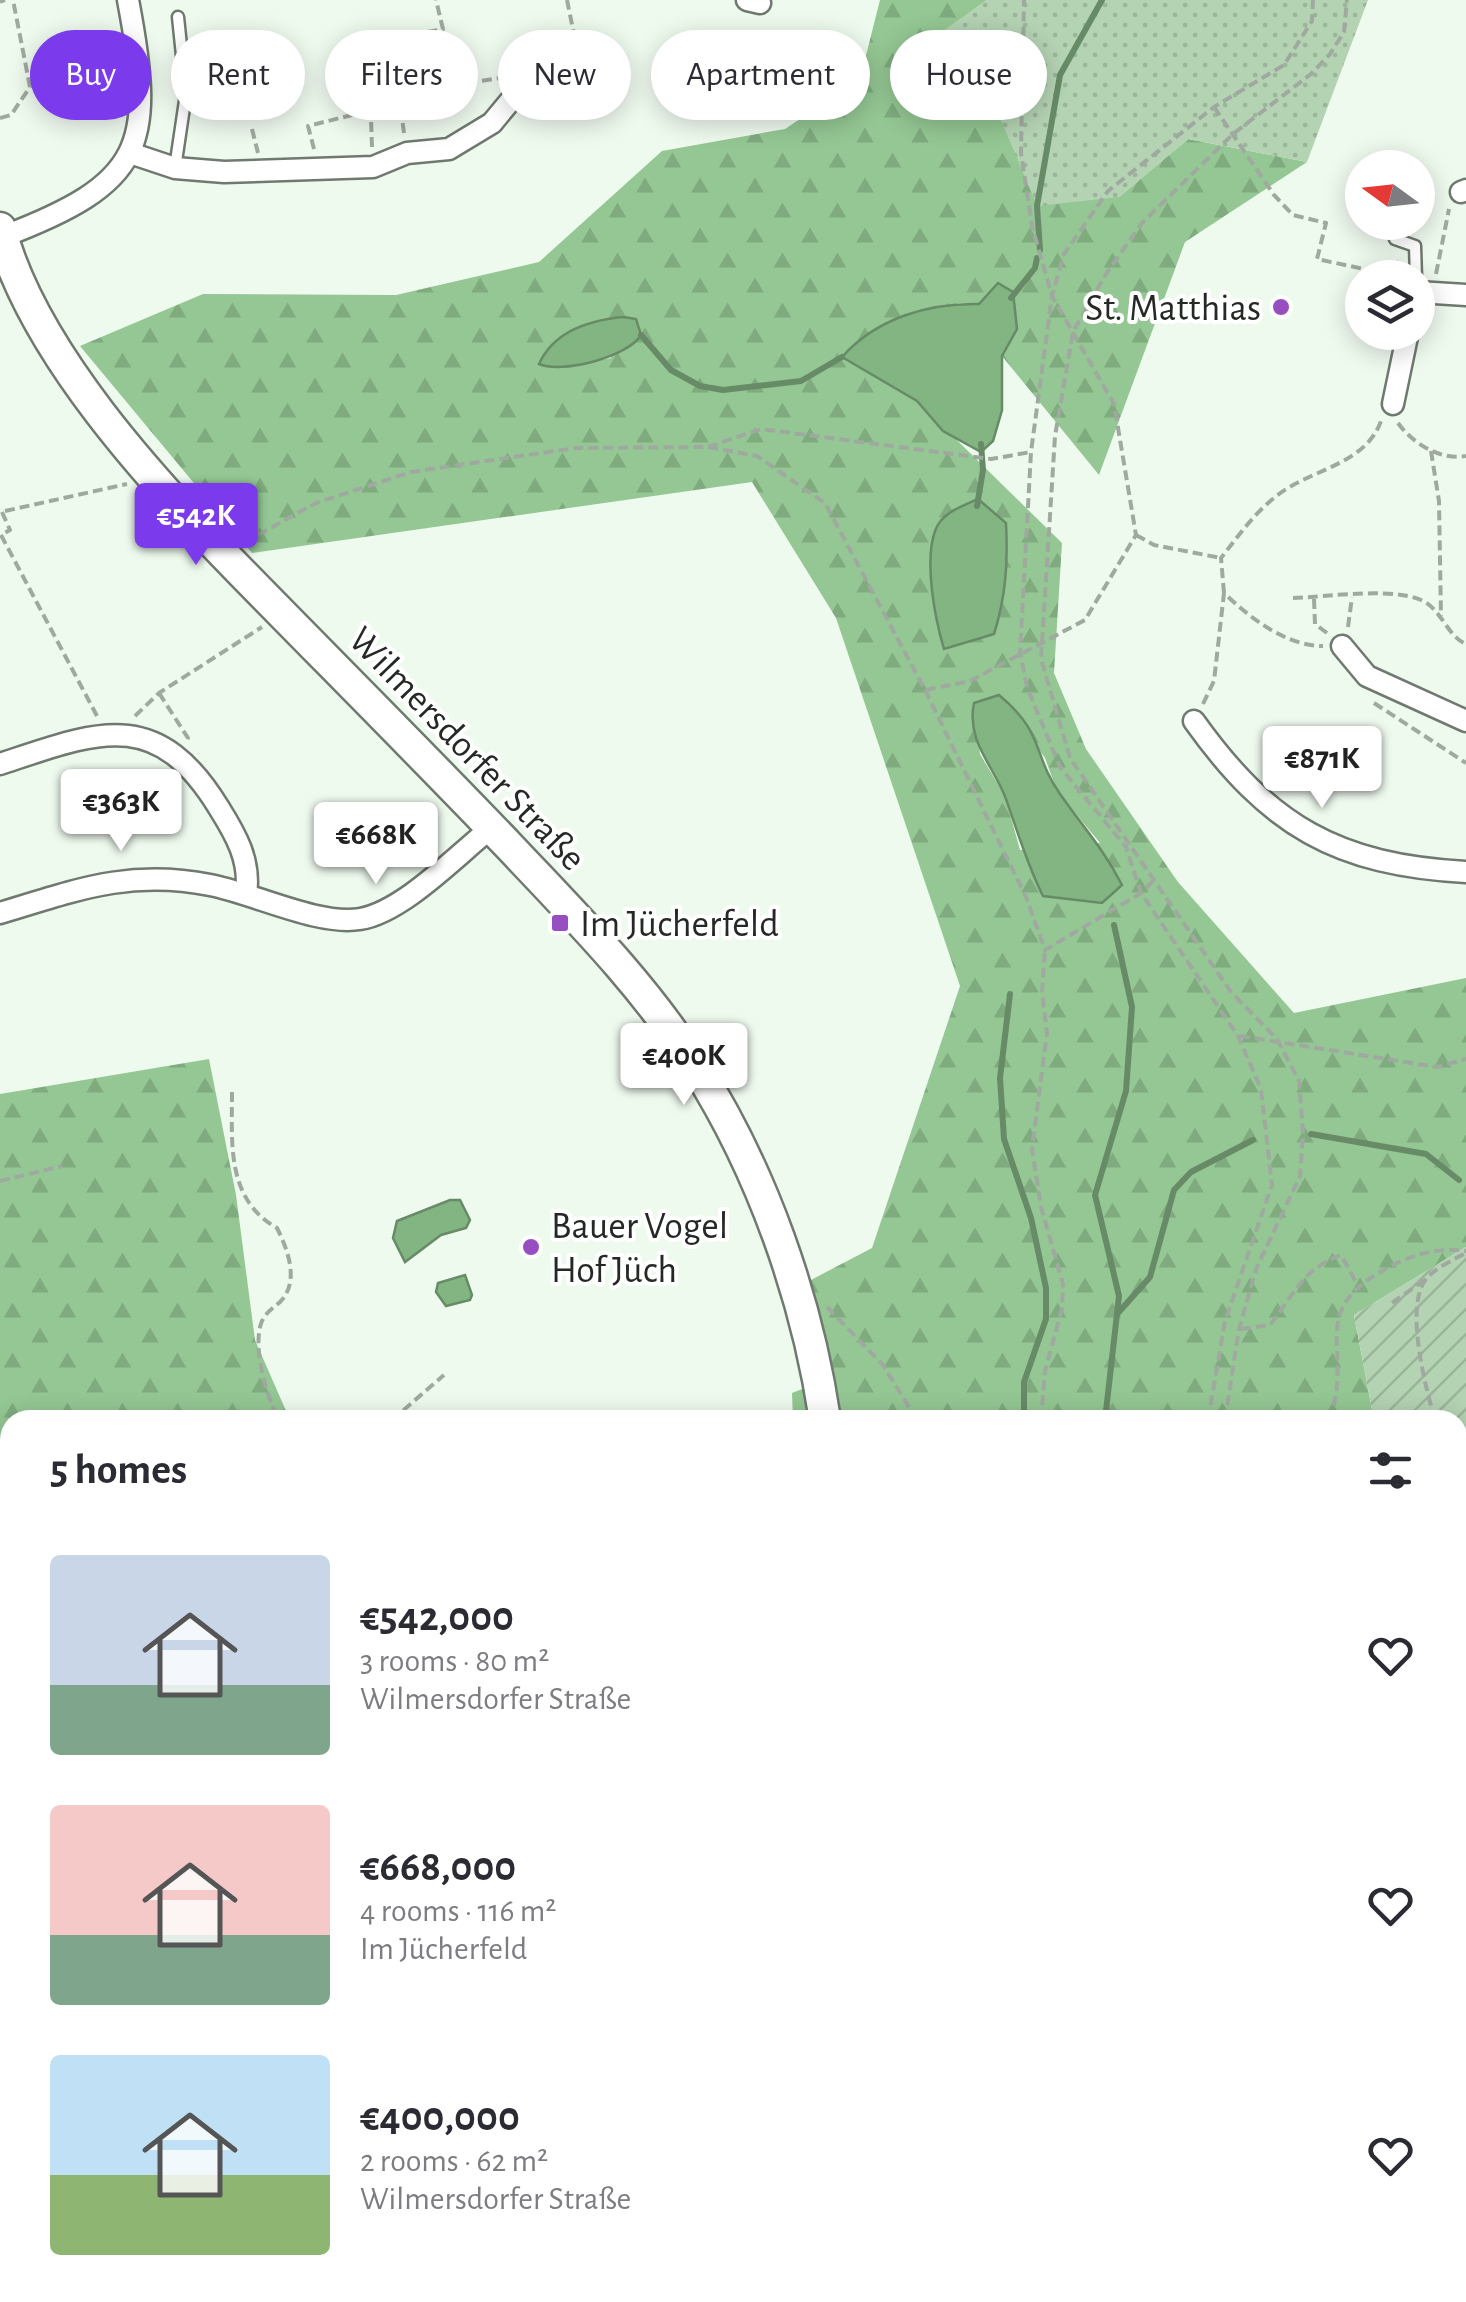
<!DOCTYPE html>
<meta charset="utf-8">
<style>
:root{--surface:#fff;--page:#f2f2f3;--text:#2b2b33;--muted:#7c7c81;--accent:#7c3aed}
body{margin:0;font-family:"Alegreya Sans",sans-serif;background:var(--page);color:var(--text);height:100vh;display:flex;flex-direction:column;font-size:38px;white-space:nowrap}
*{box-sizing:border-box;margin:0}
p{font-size:32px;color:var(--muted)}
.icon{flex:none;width:55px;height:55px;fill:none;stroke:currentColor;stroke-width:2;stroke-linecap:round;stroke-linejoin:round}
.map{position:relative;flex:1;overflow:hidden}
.details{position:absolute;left:0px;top:1410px;width:1468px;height:892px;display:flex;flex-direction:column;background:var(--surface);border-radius:30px 30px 0 0;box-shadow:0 5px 25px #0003}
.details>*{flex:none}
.top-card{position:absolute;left:30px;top:30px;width:1408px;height:90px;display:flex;gap:20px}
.needle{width:65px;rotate:285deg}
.buttons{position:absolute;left:1345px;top:150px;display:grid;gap:20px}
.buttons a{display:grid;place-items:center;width:90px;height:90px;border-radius:50%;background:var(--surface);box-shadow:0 5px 25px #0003;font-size:50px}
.price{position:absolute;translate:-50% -85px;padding:0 22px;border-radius:10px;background:#fff;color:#222;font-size:32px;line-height:65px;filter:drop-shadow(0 2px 5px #0008)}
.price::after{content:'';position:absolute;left:50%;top:60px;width:30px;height:22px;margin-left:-15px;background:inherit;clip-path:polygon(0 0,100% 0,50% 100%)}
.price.current{background:var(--accent);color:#fff}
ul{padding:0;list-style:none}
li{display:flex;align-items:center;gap:30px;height:250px;padding:0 50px}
li span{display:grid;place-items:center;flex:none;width:280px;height:200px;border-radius:10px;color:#555}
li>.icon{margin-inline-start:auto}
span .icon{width:120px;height:120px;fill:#fffc;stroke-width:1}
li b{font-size:42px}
h2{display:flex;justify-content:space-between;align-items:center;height:120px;padding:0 50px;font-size:42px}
.tag{padding:0 35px;border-radius:45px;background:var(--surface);box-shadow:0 5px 25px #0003;font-size:35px;line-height:90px}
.tag.current{background:var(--accent);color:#fff}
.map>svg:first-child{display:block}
.grass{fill:#b4d3b3}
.forest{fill:url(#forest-firs);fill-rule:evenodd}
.park{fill:url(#park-dots)}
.garden{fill:url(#garden-furrows)}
.water{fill:#83b582;stroke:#678b66;stroke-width:2.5}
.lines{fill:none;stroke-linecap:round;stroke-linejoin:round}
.stream{stroke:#678b66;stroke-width:6}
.lane-casing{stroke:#70796f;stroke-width:15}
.street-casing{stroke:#70796f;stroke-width:25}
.secondary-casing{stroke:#70796f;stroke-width:35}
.path{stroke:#a0a9a0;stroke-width:4;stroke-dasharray:10 5;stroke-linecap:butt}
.lane{stroke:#fff;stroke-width:10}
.street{stroke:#fff;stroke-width:20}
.secondary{stroke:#fff;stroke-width:30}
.poi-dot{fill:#964ec0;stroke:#fff;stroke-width:4}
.labels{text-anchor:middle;stroke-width:8;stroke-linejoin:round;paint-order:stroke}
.poi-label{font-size:38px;fill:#252925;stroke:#fff;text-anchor:start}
.street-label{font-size:38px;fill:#252925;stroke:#fff}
</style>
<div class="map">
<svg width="1466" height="2302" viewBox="0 0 1466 2302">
<defs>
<pattern id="forest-firs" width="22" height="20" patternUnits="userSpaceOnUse" patternTransform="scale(2.5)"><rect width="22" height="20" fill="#94c793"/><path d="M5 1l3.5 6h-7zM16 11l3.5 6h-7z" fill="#7fab7f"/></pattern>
<pattern id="park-dots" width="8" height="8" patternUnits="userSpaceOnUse" patternTransform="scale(2.5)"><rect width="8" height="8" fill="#b4d3b3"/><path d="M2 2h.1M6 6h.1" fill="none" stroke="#9bb59a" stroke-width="1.8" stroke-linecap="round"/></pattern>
<pattern id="garden-furrows" width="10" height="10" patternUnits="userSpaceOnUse" patternTransform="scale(2.5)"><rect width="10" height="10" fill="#b4d3b3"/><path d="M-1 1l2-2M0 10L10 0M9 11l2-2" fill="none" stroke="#9bb59a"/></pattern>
</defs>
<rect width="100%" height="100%" fill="#effaef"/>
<g class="grass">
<path d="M1458,1778l8,1v262l-8,7z"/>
<path d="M885,2292l87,1 3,9h-91z"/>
</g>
<g class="forest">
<path d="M880,0h107l-68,49 84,-7 -2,78 118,77 69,-58 119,23 -122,80 -86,233 -97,-119 14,-27 -36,-25 -22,-1 -115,54 74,44 145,142 -8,130 32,76 92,133 116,131 172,-35v269l-112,68 20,105h-581l-1,-27 33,-13 -16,-99 63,-33 88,-262 -124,-368 -84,-136 -500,71 -172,-207 123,-52 193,1 143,-33 123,-111 123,-22 75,-50zM611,318v40l-46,9 11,-39zM999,695l46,63 12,33 43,52 -80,7 -15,-54 -25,-42 -6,-51z"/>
<path d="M209,1059l27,136 19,145 35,80h-280v271l-10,-6v-591z"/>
<path d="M1458,1599l8,1v179l-8,-1z"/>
<path d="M1466,2041v261h-115l-1,-9 108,-1v-244z"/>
</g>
<path class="park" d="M987,0h381l-61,162 -119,-23 -69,58 -82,9 -36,-86 2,-76 -35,44 -29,-15 -20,-25z"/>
<path class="garden" d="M1466,1247v353l-8,-1v-179h-84l-20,-105z"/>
<g class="water">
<path d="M741,56h9l17,26 25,6 -5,10 4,7 -19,9 -17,-2 -16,-42z"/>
<path d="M998,283l15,9 4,37 -15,27v54l-9,31 -12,11 -38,-21 -26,-30 -75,-44c35,-39 86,-54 137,-53z"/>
<path d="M624,317l12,2 5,16c-13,22 -79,39 -102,29 15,-33 50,-44 85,-47z"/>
<path d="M978,499l28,24c2,39 0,73 -12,111l-50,15c-9,-30 -20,-87 -9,-118 6,-18 27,-25 43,-32z"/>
<path d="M999,695c46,38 33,59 61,99 23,33 43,54 62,91l-20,18 -59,-7c-16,-32 -25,-63 -37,-97 -12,-33 -40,-57 -32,-96z"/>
<path d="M450,1200h10l10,20 -4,8 -25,7 -36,27 -12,-24 4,-17z"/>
<path d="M465,1275l7,20 -2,5 -24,6 -10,-14 2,-9z"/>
<path d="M1296,2292l2,10h-263l-3,-9z"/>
</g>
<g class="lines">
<g class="stream">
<path d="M1040,250l-3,-44 23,-131 42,-75"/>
<path d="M1011,298l24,-30 2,-10"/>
<path d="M641,335l30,35 29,16 23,4 78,-9 41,-24"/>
<path d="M977,506l6,-36 -2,-26"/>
<path d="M1010,994l-10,84 4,61 27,79 15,70v31l-22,63v38"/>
<path d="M1311,1134l115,20 33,26"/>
<path d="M1118,1313l32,-36 24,-87 17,-18 62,-32"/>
<path d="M1105,1420l14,-124 -24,-101 31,-104 6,-84 -18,-82"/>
<path d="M0,1618l10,2"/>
</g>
<g class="lane-casing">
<g id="lane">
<path d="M175,168l11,-74 -8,-77"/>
<path d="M1395,239l20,7 1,32"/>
</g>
</g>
<g class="street-casing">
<g id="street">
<path d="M747,0l13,3"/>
<path d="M130,153l45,15 49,4 149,-5 34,-14 42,-4 43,-26 29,-35"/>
<path d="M1461,192l5,-2"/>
<path d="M2,237c142,-54 154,-90 126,-237"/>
<path d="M1418,292l48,3"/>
<path d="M1393,404l15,-72"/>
<path d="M1342,646l25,30 99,45"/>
<path d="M1194,721c75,105 143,144 272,151"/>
<path d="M0,764c97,-32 156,-59 219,44 17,27 32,53 27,86"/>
<path d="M0,913c76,-23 130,-44 210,-28 43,8 108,41 150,34 43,-7 97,-64 131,-91"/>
<path d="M540,2292l18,10"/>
<path d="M129,2302l8,-10"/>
</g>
</g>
<g class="secondary-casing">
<g id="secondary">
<path d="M0,228c32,123 154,255 241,344 90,92 181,183 270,276 65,69 134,138 185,219 66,104 111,231 129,353"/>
<path d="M850,2292l3,10"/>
</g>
</g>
<g class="path">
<path d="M0,2l5,-2"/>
<path d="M531,71l13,-17 32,-10 -9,-44"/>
<path d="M1214,107l60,88 19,20 33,8 -9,36 56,12 26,-9"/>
<path d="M0,118l11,-3 19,-28 -17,-87"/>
<path d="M252,129l6,24"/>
<path d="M404,133l-2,-15 52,-33 53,-8"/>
<path d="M372,147l-1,-29 -18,-48 54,-34 36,-7 -7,-29"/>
<path d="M314,149l-6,-23 60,-15"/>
<path d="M1436,274l13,-65"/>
<path d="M1398,423c14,20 43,38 68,33"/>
<path d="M708,447l53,-18 230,30 40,-7"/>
<path d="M1431,451l8,50 2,115"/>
<path d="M5,511l122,-27"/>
<path d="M2,512l8,18 -9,5 96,181"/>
<path d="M1136,535l18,10 67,13"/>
<path d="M245,542l71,-39 95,-31 165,-24 132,-1 49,9 68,47 100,187 45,-9 115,-61 51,-85 -22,-131 -62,-108 -20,-70 -11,-73 3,-153"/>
<path d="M1224,593l-3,-35c18,-23 34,-46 58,-64 35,-26 89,-30 103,-76"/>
<path d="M1293,598c33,-1 110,-13 135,6 15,11 21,33 38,40"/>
<path d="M1314,599l1,25 12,9"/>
<path d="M1348,627l4,-30"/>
<path d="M925,690l101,207 19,53 96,-57 14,-14"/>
<path d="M159,693l29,45 -2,5"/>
<path d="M1374,703l92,60"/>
<path d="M1203,704l11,-23 10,-88c26,25 62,53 99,53"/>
<path d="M135,716l24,-23 103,-66"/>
<path d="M1240,1036l197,31 29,-8"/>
<path d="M232,1092c0,52 -6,107 45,136 11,22 23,54 3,74 -9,8 -17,12 -20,25 -6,27 7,68 18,93"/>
<path d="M0,1181l62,-15"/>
<path d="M1392,1303l34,-24"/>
<path d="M827,1307l56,58 34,55"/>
<path d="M1241,1329l29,-4c24,-30 32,-56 71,-70l16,29"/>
<path d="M392,1420l52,-45"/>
<path d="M1041,1420l4,-49 17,-62 1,-25 -22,-77 -9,-58 15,-116 -5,-42 3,-41"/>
<path d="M1208,1420l17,-99 47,-136 -11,-96 -23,-53 -97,-143 -15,-46 -66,-80 -33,-80 -7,-35 11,-200 21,-156 12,-42 44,-63 106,-84 70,-42 28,-44 1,-21"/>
<path d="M1225,1420l14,-91 17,-60 44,-93 3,-42 -4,-53 -22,-42 -46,-47 -161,-234 -29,-99 14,-223 18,-104 33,-58 36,-51 91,-89 78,-60 19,-20 14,-22 3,-32"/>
<path d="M1329,1420c27,-72 -27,-108 62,-154 23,-12 50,-19 75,-15"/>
<path d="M1435,1420c-9,-31 -31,-113 -9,-141 8,-10 28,-20 40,-26"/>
<path d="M1458,1437l8,-5"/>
<path d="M1458,1489l8,22"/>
<path d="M0,1550l10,5"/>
<path d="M0,1648l10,2"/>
<path d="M0,1731l10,6"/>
<path d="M1458,1786l8,2"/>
<path d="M1458,1821l8,-7"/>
<path d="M0,2196l10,-10"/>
<path d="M0,2273l10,5"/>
<path d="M34,2292l12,10"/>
<path d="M997,2292l3,10"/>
<path d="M1324,2292l3,10"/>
<path d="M1357,2292l1,10"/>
<path d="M341,2302l9,-1"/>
<path d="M424,2302l6,-10"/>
</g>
<use href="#lane" class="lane"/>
<use href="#street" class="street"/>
<use href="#secondary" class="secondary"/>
</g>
<g class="poi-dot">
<circle cx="1281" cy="307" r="10"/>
<rect x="550" y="913" width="20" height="20" rx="5"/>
<circle cx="531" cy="1247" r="10"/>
</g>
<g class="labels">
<g class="poi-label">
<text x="1261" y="320" text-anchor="end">St. Matthias</text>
<text x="580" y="936">Im Jücherfeld</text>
<text x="551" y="1238">Bauer Vogel<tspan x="551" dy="44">Hof Jüch</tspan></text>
</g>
<g class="street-label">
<text transform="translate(468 748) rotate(46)" y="13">Wilmersdorfer Straße</text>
</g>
</g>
</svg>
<div class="buttons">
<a><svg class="needle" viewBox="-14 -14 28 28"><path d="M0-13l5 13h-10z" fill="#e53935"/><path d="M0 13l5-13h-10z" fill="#7c7c81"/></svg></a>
<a><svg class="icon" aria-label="layers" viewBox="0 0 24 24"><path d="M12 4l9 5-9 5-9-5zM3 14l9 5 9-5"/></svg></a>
</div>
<b class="price current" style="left:196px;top:568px">€542K</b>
<b class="price" style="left:1322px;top:811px">€871K</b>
<b class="price" style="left:121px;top:854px">€363K</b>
<b class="price" style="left:376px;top:887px">€668K</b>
<b class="price" style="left:684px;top:1108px">€400K</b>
<div class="top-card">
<a class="tag current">Buy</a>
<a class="tag">Rent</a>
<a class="tag">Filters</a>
<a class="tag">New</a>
<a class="tag">Apartment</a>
<a class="tag">House</a>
</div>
<section class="details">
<h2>5 homes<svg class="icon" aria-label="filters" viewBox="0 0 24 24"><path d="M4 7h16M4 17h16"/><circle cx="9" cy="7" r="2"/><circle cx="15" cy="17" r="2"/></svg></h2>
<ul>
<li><span style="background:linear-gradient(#c9d6e8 65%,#7fa58c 0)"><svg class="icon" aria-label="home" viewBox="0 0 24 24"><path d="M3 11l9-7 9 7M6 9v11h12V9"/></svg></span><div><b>€542,000</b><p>3 rooms · 80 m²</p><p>Wilmersdorfer Straße</p></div><svg class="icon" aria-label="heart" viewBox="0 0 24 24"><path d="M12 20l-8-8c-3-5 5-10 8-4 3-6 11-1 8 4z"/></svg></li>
<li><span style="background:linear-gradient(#f6c9c9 65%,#7fa58c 0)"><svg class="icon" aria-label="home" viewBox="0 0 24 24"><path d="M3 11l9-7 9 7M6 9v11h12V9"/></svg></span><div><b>€668,000</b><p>4 rooms · 116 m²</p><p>Im Jücherfeld</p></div><svg class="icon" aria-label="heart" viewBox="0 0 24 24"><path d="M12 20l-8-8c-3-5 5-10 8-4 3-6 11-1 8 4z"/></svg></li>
<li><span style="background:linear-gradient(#bfe0f5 60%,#8fb573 0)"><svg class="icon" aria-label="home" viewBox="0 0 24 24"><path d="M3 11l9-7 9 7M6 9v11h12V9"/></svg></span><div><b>€400,000</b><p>2 rooms · 62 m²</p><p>Wilmersdorfer Straße</p></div><svg class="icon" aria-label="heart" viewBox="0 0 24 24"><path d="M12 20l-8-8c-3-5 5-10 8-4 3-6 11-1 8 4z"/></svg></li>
</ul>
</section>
</div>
